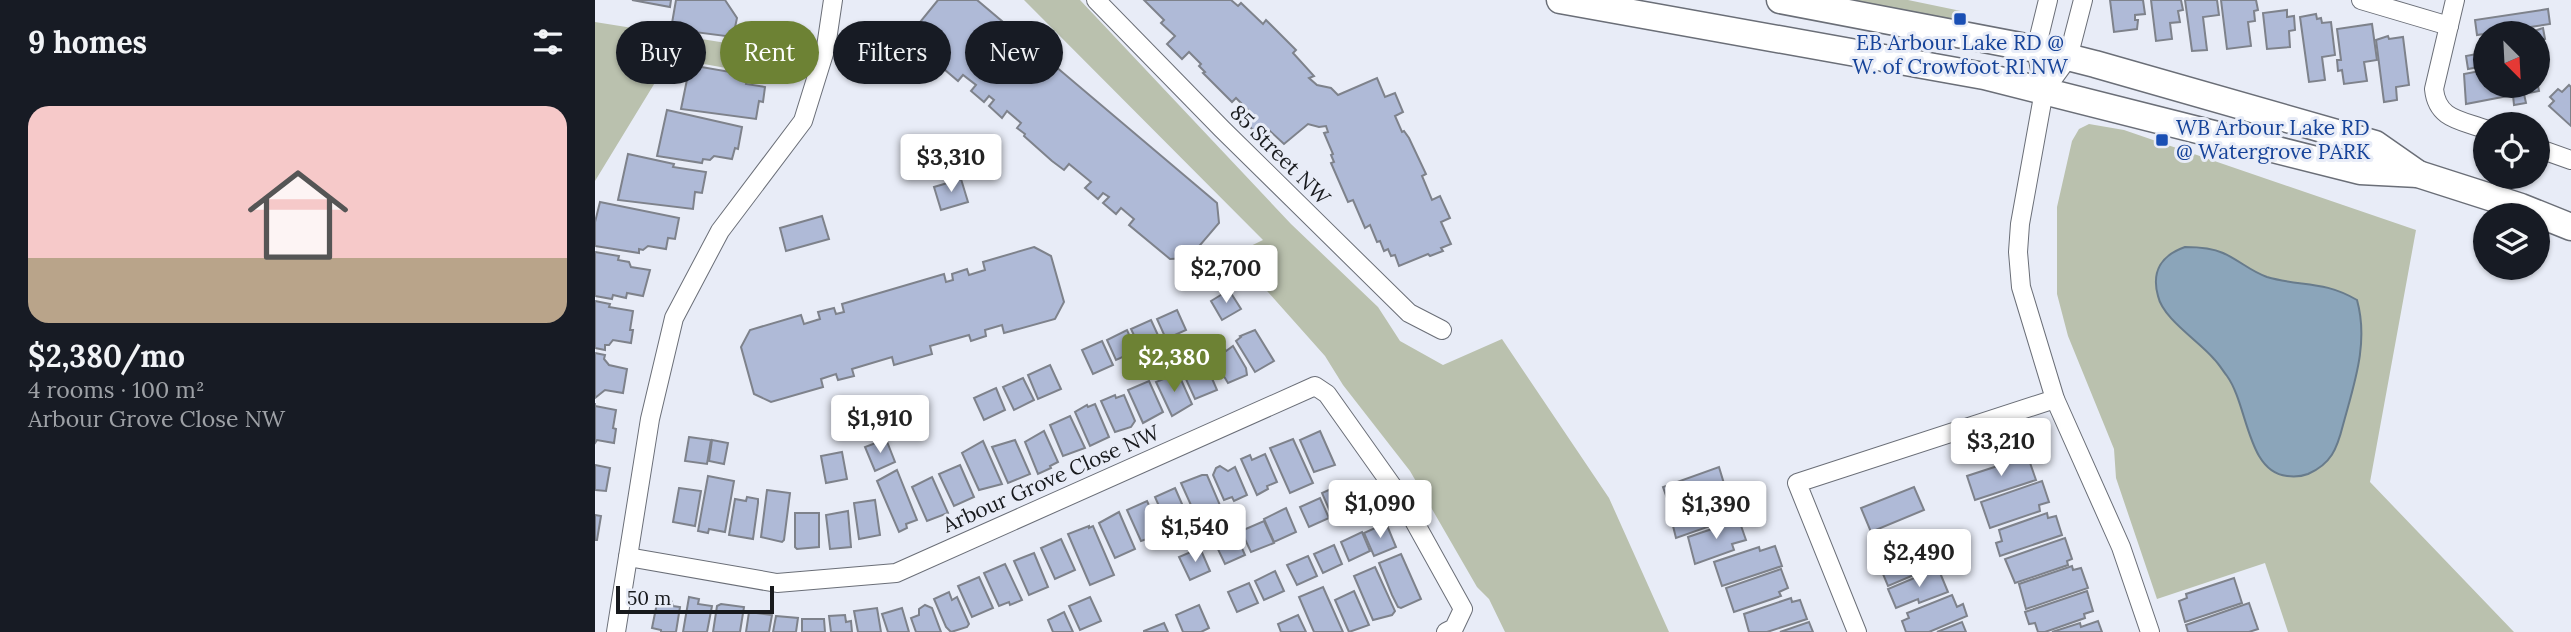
<!DOCTYPE html>
<meta charset="utf-8">
<style>
:root{--surface:#171b24;--page:#242831;--text:#f1f3f6;--muted:#9ea1a6;--line:#363941;--accent:#6d8234}
body{margin:0;font-family:Lora,serif;background:var(--page);color:var(--text);height:100vh;display:flex;flex-direction:column;font-size:26px;white-space:nowrap}
*{box-sizing:border-box;margin:0}
p{font-size:23px;color:var(--muted)}
.icon{flex:none;width:38px;height:38px;fill:none;stroke:currentColor;stroke-width:2;stroke-linecap:round;stroke-linejoin:round}
.map{position:relative;flex:1;overflow:hidden}
.sheet{display:flex;flex-direction:column;background:var(--surface);width:595px}
.sheet>*{flex:none}
.banner{position:absolute;left:21px;top:21px;width:665px;height:63px;display:flex;gap:14px}
.needle{width:46px;rotate:156deg}
.fabs{position:absolute;left:1878px;top:21px;display:grid;gap:14px}
.fabs a{display:grid;place-items:center;width:77px;height:77px;border-radius:50%;background:var(--surface);box-shadow:0 2px 5px #0004;font-size:35px}
.scale{position:absolute;left:21px;bottom:18px;width:158px;box-sizing:border-box;padding-left:7px;border:4px solid #181a1d;border-top:0;font-size:19px;line-height:24px;white-space:nowrap;color:#181a1d;-webkit-text-stroke:5px #e8ecf7;paint-order:stroke}
.price{position:absolute;translate:-50% -60px;padding:0 16px;border-radius:7px;background:#fff;color:#222;font-size:23px;line-height:46px;filter:drop-shadow(0 2px 4px #0008)}
.price::after{content:'';position:absolute;left:50%;top:42px;width:21px;height:16px;margin-left:-10px;background:inherit;clip-path:polygon(0 0,100% 0,50% 100%)}
.price.active{background:var(--accent);color:#fff}
ul{padding:0;list-style:none}
li{display:grid;align-content:center;gap:14px;height:371px;padding:0 28px}
li+li{border-top:2px solid var(--line)}
li span{display:grid;place-items:center;height:217px;border-radius:21px;color:#555}
li>.icon{margin-inline-start:auto}
span .icon{width:126px;height:126px;fill:#fffc;stroke-width:1}
li b{font-size:30px}
h2{display:flex;justify-content:space-between;align-items:center;height:84px;padding:0 28px;font-size:30px}
.pill{padding:0 24px;border-radius:32px;background:var(--surface);box-shadow:0 2px 5px #0004;font-size:24px;line-height:63px}
.pill.active{background:var(--accent);color:#fff}
main{display:flex;flex:1;min-height:0}
.map>svg:first-child{display:block}
.green{fill:#bac1ae}
.water{fill:#8ba5ba;stroke:#687b8b;stroke-width:2}
.building{fill:#afbad7;stroke:#7e828b;stroke-width:2}
.lines{fill:none;stroke-linecap:round;stroke-linejoin:round}
.street-casing{stroke:#6a6e77;stroke-width:20}
.secondary-casing{stroke:#6a6e77;stroke-width:29}
.street{stroke:#fff;stroke-width:18}
.secondary{stroke:#fff;stroke-width:26}
.transit-dot{fill:#1a4fb4;stroke:#e8ecf7;stroke-width:2.5}
.labels{text-anchor:middle;stroke-width:6;stroke-linejoin:round;paint-order:stroke}
.transit-label{font-size:21px;fill:#164399;stroke:#e8ecf7}
.street-label{font-size:21px;fill:#181a1d;stroke:#e8ecf7}
</style>
<main>
<section class="sheet">
<h2>9 homes<svg class="icon" aria-label="filters" viewBox="0 0 24 24"><path d="M4 7h16M4 17h16"/><circle cx="9" cy="7" r="2"/><circle cx="15" cy="17" r="2"/></svg></h2>
<ul>
<li><span style="background:linear-gradient(#f6c9c9 70%,#b9a48a 0)"><svg class="icon" aria-label="home" viewBox="0 0 24 24"><path d="M3 11l9-7 9 7M6 9v11h12V9"/></svg></span><div><b>$2,380/mo</b><p>4 rooms · 100 m²</p><p>Arbour Grove Close NW</p></div></li>
</ul>
</section>
<div class="map">
<svg width="1976" height="632" viewBox="0 0 1976 632">
<rect width="100%" height="100%" fill="#e8ecf7"/>
<g class="green">
<path d="M429,0h56l211,224 87,83 22,34 43,24 59,-26 107,159 60,134h-164l-16,-33 -12,-12 -67,-116 -67,-86 -18,-29 -91,-102 29,-14z"/>
<path d="M1257,0h56l53,11 -3,9z"/>
<path d="M0,22l169,27 25,7 -6,22 -113,-20 -75,123z"/>
<path d="M1494,124l35,6 292,100 -46,252 144,150h-226l-23,-69 -108,36 -41,-121 -2,-29 -46,-113 -11,-42v-87l15,-66 7,-12z"/>
</g>
<path class="water" d="M1590,247c12,0 27,1 38,6 16,7 27,18 44,24 34,10 56,3 90,23 12,43 -3,84 -14,125 -6,24 -12,39 -35,49 -8,3 -13,3 -21,2 -40,-4 -39,-71 -60,-100 -4,-5 -8,-12 -13,-17 -15,-18 -51,-40 -56,-63 -7,-25 4,-41 27,-49z"/>
<g class="building">
<path d="M37,0h39l-1,7z"/>
<path d="M81,0h49l12,18 -4,19 -62,-8z"/>
<path d="M343,0h39l240,203 2,20 -30,35 -19,1 -41,-34 5,-6 -13,-11 -5,6 -13,-11 6,-6 -6,-4 -5,6 -13,-11 6,-6 -22,-18 -5,6 -12,-9 -28,-25 1,-2 -8,-6 4,-5 -14,-12 -5,7 -13,-12 5,-6 -5,-4 -5,6 -13,-11 5,-6 -13,-10 -5,6 -41,-35 -1,-19z"/>
<path d="M549,0h87l7,6 3,-3 22,21 3,-4 30,30 -3,3 21,23 -5,2 8,7 14,3 7,7 39,-17 8,19 10,-4 8,19 -8,4 7,16 2,-1 5,7 17,36 -4,2 10,24 8,-4 10,22 -9,4 10,22 -10,4 2,3 -13,5 -2,-2 -29,12 -4,-11 -4,1 -3,-7 -4,2 -4,-10 -3,1 -7,-17 -5,3 -12,-28 -5,2 -17,-39 3,-1 -3,-7 2,-1 -9,-21 4,-1 -2,-6 -7,1 -11,-3 -24,20 -14,-13 -8,8 -15,-15 7,-8 -18,-18 -4,4 -29,-29 2,-1 -6,-6 2,-2 -12,-12 -7,7 -15,-15 8,-8 -14,-13 3,-3z"/>
<path d="M1515,0h33l2,14 -10,1v5h3l-1,9 -23,3z"/>
<path d="M1556,0h30l2,10 -5,1 2,11 -10,1 2,16 -16,2z"/>
<path d="M1590,0h32l2,15 -16,2 4,33 -15,1z"/>
<path d="M1626,0h35l2,10 -4,1 1,10 -7,1 3,24 -24,3z"/>
<path d="M1953,9l2,15 -73,11 -2,-15z"/>
<path d="M1692,10v7l7,-1 1,14 -6,1 1,16 -23,2 -4,-36z"/>
<path d="M1721,14l1,5 4,-1 1,5 9,-1 4,33 -13,2 3,23 -16,2 -9,-65z"/>
<path d="M1777,24l5,36 -13,2 3,19 -23,3 -2,-14 -4,1 -1,-11h4l-4,-31z"/>
<path d="M1948,28l2,11 -8,1v-7h-9z"/>
<path d="M1793,36l1,3 14,-2 6,48 -13,2 1,13 -13,2 -8,-62z"/>
<path d="M1890,38v28l-17,3 -2,-13 16,-3 -2,-14z"/>
<path d="M95,65l46,8v4l11,2 -1,5 19,3 -2,15 -4,-1 -3,18 -75,-10z"/>
<path d="M1890,70v16h52v-5l2,10 -15,3 2,9 -12,2 -1,-10 -47,9 -2,-30z"/>
<path d="M1974,85l2,2v39l-22,-20 5,-5 -4,-4 8,-8 4,3z"/>
<path d="M72,110l75,17 -4,22 -3,-1 -3,11 -18,-3 -4,4 -7,-1 -1,4 -45,-7z"/>
<path d="M33,154l46,10 -1,3 33,5 -4,21 -7,-1 -2,17 -75,-9z"/>
<path d="M366,179l7,23 -27,8 -7,-23z"/>
<path d="M5,202l79,16 -4,21 -7,-1 -2,11 -18,-3 -5,4 -4,-1v4l-44,-7v-24z"/>
<path d="M227,216l7,23 -43,12 -6,-23z"/>
<path d="M439,247l17,9 13,46 -9,17 -51,14 -2,-8 -17,5 1,6 -15,5 -2,-6 -39,11 2,8 -38,11 -2,-8 -40,12 2,7 -16,4 -2,-6 -15,5 2,8 -52,15 -17,-8 -13,-47 9,-17 51,-15 3,9 16,-5 -2,-7 16,-4 2,6 8,-2 -2,-8 102,-30 2,8 7,-2 -1,-6 15,-5 2,6 16,-5 -2,-8z"/>
<path d="M0,252l24,4 -1,4 11,2 2,5 19,3 -7,26 -16,-3 -1,5 -13,-3 -1,4 -17,-3z"/>
<path d="M634,290l12,19 -19,11 -11,-19z"/>
<path d="M0,301l15,3 -1,3 24,4 -3,19h3l-2,13 -18,-3 -4,5h-4v5l-10,-2z"/>
<path d="M582,310l9,20 -20,9 -9,-20z"/>
<path d="M556,320l11,24 -20,8 -11,-23z"/>
<path d="M532,330l9,21 -20,9 -9,-20z"/>
<path d="M660,330l19,31 -19,11 -19,-31 5,-4 -1,-1z"/>
<path d="M507,341l11,24 -20,9 -11,-24z"/>
<path d="M638,346l13,22 1,7 -19,8 -17,-28 13,-7 2,3z"/>
<path d="M0,353l10,2 -1,4 5,6 18,4 -4,24 -18,-3 -10,8z"/>
<path d="M606,353l16,37 -22,9 -15,-33z"/>
<path d="M455,365l11,24 -23,10 -10,-24z"/>
<path d="M583,373l14,31 -20,12 -16,-34z"/>
<path d="M428,378l11,22 -20,10 -11,-23z"/>
<path d="M554,381l14,31 -20,11 -15,-33z"/>
<path d="M401,388l9,22 -21,10 -10,-22z"/>
<path d="M520,395l1,3 8,-3 11,26 -4,6 -16,5 -14,-31z"/>
<path d="M0,403v3l21,4 -3,18 3,1 -2,14 -17,-3 -2,3z"/>
<path d="M500,404l14,33 -19,9 -15,-34 12,-7 1,2z"/>
<path d="M475,416l15,32 -22,8 -13,-31z"/>
<path d="M449,431l14,31 -8,4 1,2 -13,6 -13,-32z"/>
<path d="M725,431l15,34 -21,7 -14,-32z"/>
<path d="M94,437l22,3 -4,24 -22,-3z"/>
<path d="M291,439l9,23 -20,9 -10,-24z"/>
<path d="M698,439l20,44 -23,10 -20,-45z"/>
<path d="M117,440l16,3 -4,21 -15,-3z"/>
<path d="M420,440l15,34 -22,9 -16,-36z"/>
<path d="M388,441l19,43 -23,6 -17,-37z"/>
<path d="M247,452l5,27 -21,4 -5,-27z"/>
<path d="M670,454l12,28 -10,4 1,3 -11,6 -16,-36 9,-4 2,5z"/>
<path d="M1427,458l1,4 6,-2 7,20 -61,20 -8,-24z"/>
<path d="M0,465l15,3 -4,23 -11,-1z"/>
<path d="M365,465l14,32 -20,9 -15,-32z"/>
<path d="M625,466l8,5 7,-4 12,28 -13,6 -2,-4 -8,3 -11,-25 3,-7z"/>
<path d="M1124,467l6,20 -11,4 1,4 -41,15 -3,-10 -3,1 -5,-14z"/>
<path d="M302,470l20,50 -11,4 1,4 -8,4 -22,-51z"/>
<path d="M607,475h5l21,49 -24,10 -23,-51z"/>
<path d="M113,476l26,5 -9,51 -16,-3 -1,4 -10,-2z"/>
<path d="M337,477l16,36 -21,8 -15,-34z"/>
<path d="M1447,481l7,21 -10,3 1,6 -50,17 -9,-26z"/>
<path d="M747,484l11,23 -21,9 -10,-23z"/>
<path d="M1319,487l10,23 -53,22 -10,-24z"/>
<path d="M84,488l22,3 -6,35 -22,-4z"/>
<path d="M580,488l14,32 -20,9 -14,-32z"/>
<path d="M172,490l23,3 -6,47 -2,2 -21,-5z"/>
<path d="M1127,496l1,4 7,-2 6,19 -60,21 -6,-24z"/>
<path d="M152,497l11,2v4l-5,36 -24,-4 6,-36 11,2z"/>
<path d="M725,498l9,20 -20,9 -9,-20z"/>
<path d="M280,500l5,35 -21,4 -5,-36z"/>
<path d="M552,501l15,33 -21,7 -14,-31z"/>
<path d="M691,508l10,24 -22,10 -10,-23z"/>
<path d="M253,511l3,36 -21,2 -4,-34z"/>
<path d="M524,512l16,37 -20,9 -16,-35z"/>
<path d="M200,513h24v34l-22,2 -2,-2z"/>
<path d="M1452,513l1,5 8,-2 6,19 -62,21 -4,-13 6,-2 -3,-11z"/>
<path d="M0,515l6,1 -4,24h-2z"/>
<path d="M1144,520l7,20 -14,4 2,6 -39,14 -7,-27z"/>
<path d="M669,521l10,22 -23,9 -10,-21z"/>
<path d="M791,523l10,24 -22,9 -10,-23z"/>
<path d="M494,526v2l4,-2 21,49 -24,10 -22,-51z"/>
<path d="M767,532l8,19 -21,10 -8,-19z"/>
<path d="M641,535l9,20 -20,9 -9,-19z"/>
<path d="M1470,538l7,21 -5,2 1,4 -53,18 -10,-24z"/>
<path d="M466,539l14,31 -20,9 -14,-31z"/>
<path d="M1337,540l5,12 5,-3 5,12 -59,25 -8,-19 6,-3 -1,-4z"/>
<path d="M739,545l8,19 -19,9 -9,-19z"/>
<path d="M1180,546l7,20 -60,20 -8,-24 45,-15 1,4z"/>
<path d="M605,548l10,23 -20,9 -11,-23z"/>
<path d="M439,553l14,34 -19,8 -15,-34z"/>
<path d="M806,554l20,45 -20,9 -3,-1 -6,-12 -13,-32z"/>
<path d="M713,556l9,20 -20,9 -10,-20z"/>
<path d="M410,564l17,36 -12,5 -1,-3 -10,4 -15,-33z"/>
<path d="M1477,566l1,4 8,-2 7,20 -62,21 -7,-25z"/>
<path d="M780,567l20,44 -3,4 -19,5 -19,-44z"/>
<path d="M1343,568l10,24 -29,11 -1,-4 -22,9 -8,-19z"/>
<path d="M1186,569l7,19 -9,4 2,4 -47,16 -8,-24z"/>
<path d="M680,571l9,20 -20,9 -9,-19z"/>
<path d="M384,577l14,31 -21,9 -14,-31z"/>
<path d="M1639,578l8,25 -57,19 -6,-21 8,-3 -1,-4z"/>
<path d="M654,583l9,20 -21,9 -9,-20z"/>
<path d="M728,587l20,45h-29l-15,-35z"/>
<path d="M759,591l15,34 -20,7 -14,-32z"/>
<path d="M1492,591l6,20 -9,3 1,4 -40,14h-7l-3,-9 -6,1 -4,-12z"/>
<path d="M354,592l3,8 5,-3 12,27 -2,3 -16,5 -5,-5 -12,-28z"/>
<path d="M1357,595l5,12 6,-3 4,12 -38,16h-23l-4,-11 7,-3 -2,-5z"/>
<path d="M69,597l7,3 2,6 7,1 -4,25h-15v-2l-9,-2 5,-25z"/>
<path d="M94,597l10,2 -1,5 14,2 -5,26h-24z"/>
<path d="M495,597l11,24 -21,9 -11,-24z"/>
<path d="M1196,598l1,4 8,-2 7,19 -40,13h-18l-5,-18z"/>
<path d="M1654,603l9,26 -9,3h-61l-2,-7z"/>
<path d="M126,604l23,3 -4,25h-27l4,-26z"/>
<path d="M330,605l7,3 9,24h-25l-5,-14 8,-3v-6z"/>
<path d="M604,605l10,23 -8,4h-18l-7,-17z"/>
<path d="M282,608l4,24h-23l-4,-21z"/>
<path d="M307,608l7,24h-21l-6,-18z"/>
<path d="M154,612l23,3 -3,17h-23z"/>
<path d="M469,612l9,20h-20l-5,-12z"/>
<path d="M250,615l1,7 5,-1 1,11h-21l-2,-16z"/>
<path d="M703,615l8,17h-25l-3,-8z"/>
<path d="M181,616l22,2 -2,14h-23z"/>
<path d="M207,619h22l1,13h-23z"/>
<path d="M1503,621l4,11h-50l28,-9 1,4z"/>
<path d="M1214,622l4,10h-33z"/>
<path d="M1367,622l4,10h-29z"/>
<path d="M569,623l4,9h-24v-1z"/>
</g>
<g class="lines">
<g class="street-casing">
<g id="street">
<path d="M501,0l126,129 187,184 33,17"/>
<path d="M1453,0l-12,49 8,42 -24,133 -2,28 3,35 34,112 66,148 29,85"/>
<path d="M1766,0l88,26"/>
<path d="M1860,0l-21,89c3,30 26,31 51,40"/>
<path d="M1449,91l24,-33 15,-58"/>
<path d="M1942,148l34,12"/>
<path d="M33,557l149,26 119,-10 419,-187 12,8 76,107 60,108 -9,19 -8,4"/>
<path d="M21,632l34,-213 24,-101 46,-87 83,-110 23,-74 7,-47"/>
<path d="M1262,632l-60,-149 258,-84"/>
</g>
</g>
<g class="secondary-casing">
<g id="secondary">
<path d="M965,0l424,76 376,95 58,3 103,33 50,20"/>
<path d="M1185,0l256,49 59,15 280,80 43,30"/>
</g>
</g>
<use href="#street" class="street"/>
<use href="#secondary" class="secondary"/>
</g>
<g class="transit-dot">
<rect x="1358" y="12" width="14" height="14" rx="3.5"/>
<rect x="1560" y="133" width="14" height="14" rx="3.5"/>
</g>
<g class="labels">
<g class="transit-label">
<text x="1365" y="50">EB Arbour Lake RD @<tspan x="1365" dy="24">W. of Crowfoot RI NW</tspan></text>
<text x="1581" y="135" text-anchor="start">WB Arbour Lake RD<tspan x="1581" dy="24">@ Watergrove PARK</tspan></text>
</g>
<g class="street-label">
<text transform="translate(685 155) rotate(45)" y="7">85 Street NW</text>
<text transform="translate(456 479) rotate(-24)" y="7">Arbour Grove Close NW</text>
</g>
</g>
</svg>
<div class="fabs">
<a><svg class="needle" viewBox="-14 -14 28 28"><path d="M0-13l5 13h-10z" fill="#e53935"/><path d="M0 13l5-13h-10z" fill="#9ea1a6"/></svg></a>
<a><svg class="icon" aria-label="locate" viewBox="0 0 24 24"><circle cx="12" cy="12" r="6"/><path d="M12 2v4M12 18v4M2 12h4M18 12h4"/></svg></a>
<a><svg class="icon" aria-label="layers" viewBox="0 0 24 24"><path d="M12 4l9 5-9 5-9-5zM3 14l9 5 9-5"/></svg></a>
</div>
<div class="scale">50 m</div>
<b class="price" style="left:356px;top:194px">$3,310</b>
<b class="price" style="left:631px;top:305px">$2,700</b>
<b class="price active" style="left:579px;top:394px">$2,380</b>
<b class="price" style="left:285px;top:455px">$1,910</b>
<b class="price" style="left:1406px;top:478px">$3,210</b>
<b class="price" style="left:785px;top:540px">$1,090</b>
<b class="price" style="left:1121px;top:541px">$1,390</b>
<b class="price" style="left:600px;top:564px">$1,540</b>
<b class="price" style="left:1324px;top:589px">$2,490</b>
<div class="banner">
<a class="pill">Buy</a>
<a class="pill active">Rent</a>
<a class="pill">Filters</a>
<a class="pill">New</a>
</div>
</div>
</main>
